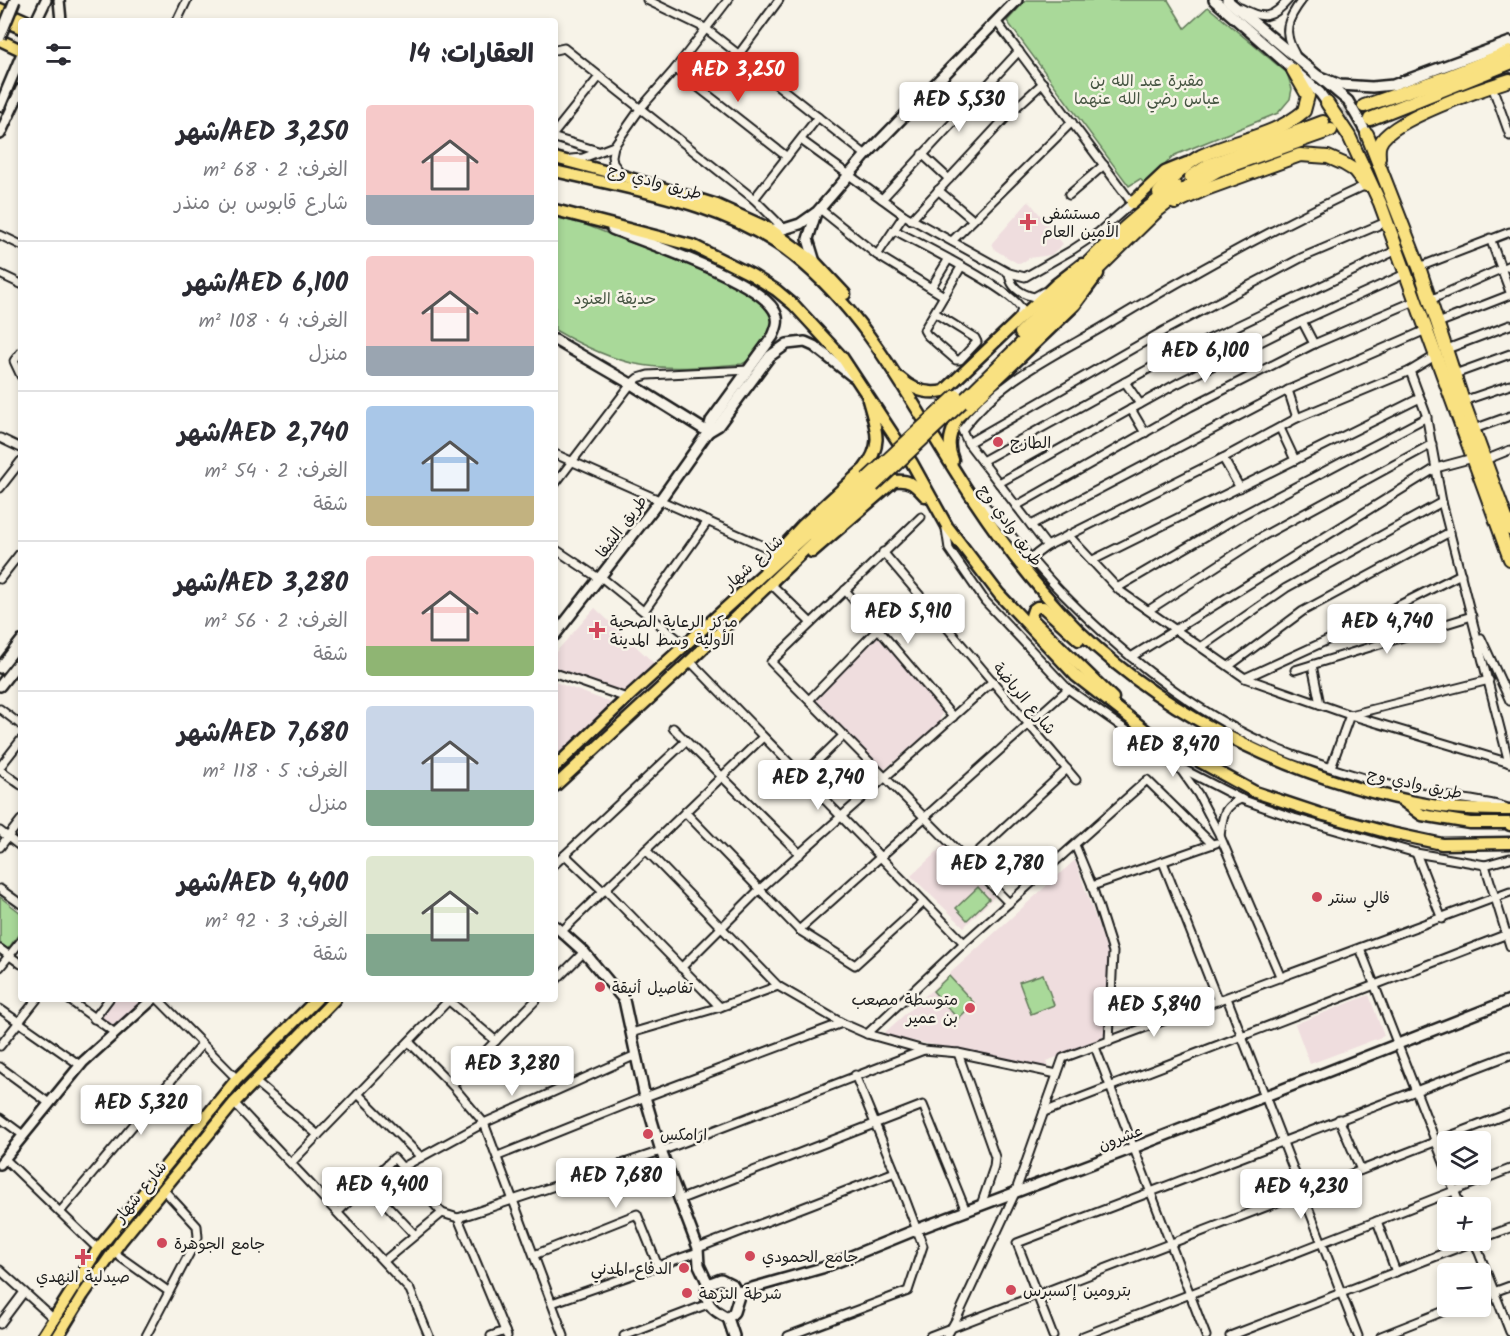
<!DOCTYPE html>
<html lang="ar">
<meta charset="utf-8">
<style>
:root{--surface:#fff;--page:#f2f2f3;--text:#2b2b33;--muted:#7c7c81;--line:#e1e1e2;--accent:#d93025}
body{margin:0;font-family:Kalam,"Playpen Sans Arabic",sans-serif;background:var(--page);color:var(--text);direction:rtl;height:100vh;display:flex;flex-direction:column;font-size:22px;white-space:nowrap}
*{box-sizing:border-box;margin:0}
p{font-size:20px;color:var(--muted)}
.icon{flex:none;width:33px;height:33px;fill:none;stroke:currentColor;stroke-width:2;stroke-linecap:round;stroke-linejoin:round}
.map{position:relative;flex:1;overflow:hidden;direction:ltr}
.panel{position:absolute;left:18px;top:18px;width:540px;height:984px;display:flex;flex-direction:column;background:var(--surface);border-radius:6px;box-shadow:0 3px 9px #0003;direction:rtl}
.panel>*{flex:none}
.fabs{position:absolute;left:1437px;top:1131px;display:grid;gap:12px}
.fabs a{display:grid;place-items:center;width:54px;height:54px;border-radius:6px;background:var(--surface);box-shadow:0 3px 9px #0003;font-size:30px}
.price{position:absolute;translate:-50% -51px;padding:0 14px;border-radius:6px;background:#fff;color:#222;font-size:20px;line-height:39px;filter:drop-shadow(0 2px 3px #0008)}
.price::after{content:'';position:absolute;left:50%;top:36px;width:18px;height:14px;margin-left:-9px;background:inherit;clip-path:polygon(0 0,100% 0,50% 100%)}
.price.selected{background:var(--accent);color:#fff}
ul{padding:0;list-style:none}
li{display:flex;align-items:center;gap:18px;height:150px;padding:0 24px}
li+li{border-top:2px solid var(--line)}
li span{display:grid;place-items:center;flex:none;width:168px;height:120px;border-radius:6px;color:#555}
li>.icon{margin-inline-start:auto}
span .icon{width:72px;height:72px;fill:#fffc;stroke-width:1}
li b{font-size:26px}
h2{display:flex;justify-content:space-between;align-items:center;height:72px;padding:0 24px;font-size:26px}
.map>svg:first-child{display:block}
.built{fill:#efddde}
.green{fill:#a9d999;stroke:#627a5a;stroke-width:1.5}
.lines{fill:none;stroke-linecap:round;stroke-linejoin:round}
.highway-tunnel{stroke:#d6d3c9;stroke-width:12;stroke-dasharray:12 6;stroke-linecap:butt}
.street-casing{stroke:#1c1c1c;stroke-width:11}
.secondary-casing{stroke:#1c1c1c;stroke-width:14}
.primary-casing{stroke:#1c1c1c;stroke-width:15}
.highway-casing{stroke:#1c1c1c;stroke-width:16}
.street{stroke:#f7f3e8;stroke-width:7}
.secondary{stroke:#f7f3e8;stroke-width:9}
.primary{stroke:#f9e181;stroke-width:10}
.highway{stroke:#f9e181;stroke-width:12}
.secondary-bridge-casing{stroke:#1c1c1c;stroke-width:14;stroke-linecap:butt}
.highway-bridge-casing{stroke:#1c1c1c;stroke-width:16;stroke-linecap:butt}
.secondary-bridge{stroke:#f7f3e8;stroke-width:9}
.highway-bridge{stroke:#f9e181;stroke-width:12}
.poi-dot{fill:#d1495b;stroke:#f7f3e8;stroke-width:2}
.labels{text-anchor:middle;stroke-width:5;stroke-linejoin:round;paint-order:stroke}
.park-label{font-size:16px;fill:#465542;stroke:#f7f3e8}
.street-label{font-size:16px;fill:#1c1c1c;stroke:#f7f3e8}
.poi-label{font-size:16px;fill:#1c1c1c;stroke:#f7f3e8;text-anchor:start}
</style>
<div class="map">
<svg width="1510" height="1336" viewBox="0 0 1510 1336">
<rect width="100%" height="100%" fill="#f7f3e8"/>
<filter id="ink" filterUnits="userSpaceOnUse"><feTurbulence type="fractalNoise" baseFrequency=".0167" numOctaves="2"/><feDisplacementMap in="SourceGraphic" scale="12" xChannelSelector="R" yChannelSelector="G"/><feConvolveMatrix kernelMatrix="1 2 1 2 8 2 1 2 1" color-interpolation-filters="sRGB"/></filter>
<g filter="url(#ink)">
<g class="built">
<path d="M1029,201l34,43 -12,11 -22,3 -4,4 -8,1 -22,-13 -3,-7z"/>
<path d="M595,608l62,58 -32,28 -70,-24v-17z"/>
<path d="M876,635l63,71 3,7 -3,10 -54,46 -5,-2 -65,-66 1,-5z"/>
<path d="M555,682l57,21 -57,55z"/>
<path d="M944,845l50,52 -30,30 -53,-51z"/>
<path d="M1075,860l33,93 -3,80 -4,6 -54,22 2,6 -167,-32z"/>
<path d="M1369,995l15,41 -74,28 -15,-40z"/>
<path d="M112,999h23l6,4 -28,25 -14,-12z"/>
</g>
<g class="green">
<path d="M1026,0h142l17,28 23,-21 79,66 5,16 -2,10 -12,14 -103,42 -30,29 -5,-5 -11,7 -122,-165z"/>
<path d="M555,217l31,8 126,49 19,9 40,27c0,3 2,6 2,10 0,12 -20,40 -31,44 -35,2 -72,7 -106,0 -29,-6 -55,-19 -81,-34z"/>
<path d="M978,887l11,12 -22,21 -11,-12z"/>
<path d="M0,897l21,16v18l-13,18 -8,-6z"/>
<path d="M1043,974l11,31 -23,9 -12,-32z"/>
<path d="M949,976l25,27 -16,16 -25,-28z"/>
</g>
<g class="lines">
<path class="highway-tunnel" d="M1323,122l41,-16"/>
<g class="street-casing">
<g id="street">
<path d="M647,0l58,28 161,127"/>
<path d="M1241,8c22,12 31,11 47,-8"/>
<path d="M177,21l10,-21"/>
<path d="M555,50l9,-2 190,151 30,30"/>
<path d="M739,54l40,-54"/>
<path d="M1295,54c-13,-23 -8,-34 7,-54"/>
<path d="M675,69l112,88"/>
<path d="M1492,86l18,50"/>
<path d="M555,132l44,-55"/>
<path d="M555,138l43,13"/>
<path d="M801,140l103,75 105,58 16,4 47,-27 27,-18 33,-29 -136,-182"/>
<path d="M922,154l27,25"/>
<path d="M571,159l12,-1 31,-12"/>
<path d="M623,176l-10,-13 -1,-7 2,-10 26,-37 35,-40 53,-69"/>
<path d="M1366,185c-91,42 -179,91 -265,143 -50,29 -104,54 -139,102l6,13 79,103 176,-88 74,-40 113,-47 25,-15"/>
<path d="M938,190l35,30"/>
<path d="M1069,195l35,-30"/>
<path d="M754,199l64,-82"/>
<path d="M882,199l137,-148"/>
<path d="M820,209l57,46 67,41"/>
<path d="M911,220l99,-107 33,-30"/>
<path d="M894,230c24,13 120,60 128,80l-3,7"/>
<path d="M0,235l21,10"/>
<path d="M1490,238l20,54"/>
<path d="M952,241l120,-119"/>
<path d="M877,255l27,-40"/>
<path d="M1419,267l91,-35"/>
<path d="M1009,273c1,14 12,21 25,24l9,-5"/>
<path d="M0,274l21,10"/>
<path d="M931,288l17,-28"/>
<path d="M1430,300l80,-35"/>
<path d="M935,313l40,25 2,4 -17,18h-4l-29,-25 -3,-5 37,-63"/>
<path d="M1302,321l12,23"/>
<path d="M1438,323l72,-28"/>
<path d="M1447,349l63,-24"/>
<path d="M21,352l-7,9 7,15"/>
<path d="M1410,371l16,43 16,88 67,261"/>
<path d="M1455,374l55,-20"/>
<path d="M1125,382l15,22"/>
<path d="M1288,390l9,28"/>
<path d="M1463,401l47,-16"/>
<path d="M1131,409l14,24"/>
<path d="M1280,428l15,32"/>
<path d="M1474,429l36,-13"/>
<path d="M0,438l21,10"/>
<path d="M968,443l197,-113 136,-72 85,-36"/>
<path d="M555,454l222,98"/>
<path d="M1223,458l17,30"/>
<path d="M1485,460l25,-10"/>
<path d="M982,461l181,-100 234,-111"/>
<path d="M999,483l179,-100 124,-62 103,-47"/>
<path d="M555,484l76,-100 7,-6 10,-3 101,-5"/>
<path d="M0,488l21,-27"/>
<path d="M973,493c32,32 59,70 91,102 65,66 141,127 229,160 42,15 84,28 127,37 28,6 57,7 85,15"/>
<path d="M1016,506l174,-99 124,-63 101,-43"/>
<path d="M921,517l-150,145 238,241"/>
<path d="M1031,525l257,-135 138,-60"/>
<path d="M946,529l3,20 36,52 83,88 111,78 62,32 53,19 122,35 69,12 25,-7"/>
<path d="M1068,535l52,56 125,87 105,37 160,48"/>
<path d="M555,549l45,30"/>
<path d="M883,552l193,228"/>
<path d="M1031,558l16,-12"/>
<path d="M1091,561l329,-163"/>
<path d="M601,577l84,68"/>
<path d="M0,579l21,-27"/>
<path d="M770,583l41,40"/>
<path d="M1117,588l125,-73 185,-98"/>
<path d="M845,590l108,127"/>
<path d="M1149,610l114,-74 169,-92"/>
<path d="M644,611l64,-90"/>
<path d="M1481,638l29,63"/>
<path d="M1201,647l85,-59 156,-86"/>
<path d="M1131,657l305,-189 37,-10"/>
<path d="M690,661l274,282"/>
<path d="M1312,665l8,39"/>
<path d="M1229,666l74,-55 147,-79"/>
<path d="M1295,670l177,-54"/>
<path d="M555,673l72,25"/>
<path d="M1245,678l109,-50 107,-54"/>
<path d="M809,700l69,-71"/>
<path d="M0,709l21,16"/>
<path d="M673,728l127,126"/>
<path d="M0,767l21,-27"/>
<path d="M1331,767l19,-52 139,-35"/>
<path d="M0,770l21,15"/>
<path d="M1181,770l17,24 22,42 61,142"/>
<path d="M802,776l42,-41"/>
<path d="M685,812l114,118 56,35 69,-63"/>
<path d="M0,831l21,16"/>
<path d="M1220,836c3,-19 2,-29 21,-37"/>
<path d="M1075,845l17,41 21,66 -4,90"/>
<path d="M0,847l21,-27"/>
<path d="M646,850l132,136 64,37 25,11 57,16 34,3 99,21"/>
<path d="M1416,853l26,66"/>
<path d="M565,855l38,36"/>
<path d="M968,861l99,-92"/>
<path d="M1163,862l55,139"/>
<path d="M555,864l131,-123"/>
<path d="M1485,865l25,81"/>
<path d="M1092,886l124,-43"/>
<path d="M0,889l21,15"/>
<path d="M605,889l115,118"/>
<path d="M799,930l269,-241"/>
<path d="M562,931l201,-194"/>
<path d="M1360,948l88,225"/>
<path d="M0,949l21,15"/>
<path d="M0,967l21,-26"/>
<path d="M681,968l79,-79 233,-208"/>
<path d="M555,981l29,-29"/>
<path d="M1227,998l131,338"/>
<path d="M68,999l47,34"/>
<path d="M158,999l79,80"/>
<path d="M447,999l49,42"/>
<path d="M0,1009l80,56"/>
<path d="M94,1019l15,-20"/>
<path d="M631,1033l89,-26 58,-21"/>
<path d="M867,1034l97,-91 183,-163 65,64"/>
<path d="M409,1042l43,43 32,38 80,213"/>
<path d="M0,1046l37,-47"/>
<path d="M1095,1047l111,289"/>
<path d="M958,1053l37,104 -1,10 -13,38"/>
<path d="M0,1067l49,36"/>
<path d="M254,1081l64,54"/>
<path d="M452,1085l85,-86"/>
<path d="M358,1094l63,63"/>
<path d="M234,1103l176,187 19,46"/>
<path d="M1044,1112l466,-179"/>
<path d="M0,1118l23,17"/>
<path d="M1339,1119l22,51"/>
<path d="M498,1156l147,-59 197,-74"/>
<path d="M5,1159l93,90"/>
<path d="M291,1163l158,-163"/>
<path d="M403,1167l81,-44 152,-68"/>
<path d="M1448,1174l13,34"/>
<path d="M367,1184l48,51"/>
<path d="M681,1199l242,-94 43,106"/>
<path d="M60,1212l142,-168"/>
<path d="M338,1212l56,-54 48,55 16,5 203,-67 263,-101"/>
<path d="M458,1218l49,118"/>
<path d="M1377,1221l19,51"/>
<path d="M1480,1239l30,-11"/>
<path d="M1474,1240l36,92"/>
<path d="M698,1248l197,-76"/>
<path d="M113,1252l55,39"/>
<path d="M534,1255l103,-41 21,52"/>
<path d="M384,1261l58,-48"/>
<path d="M0,1270l54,49"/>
<path d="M1480,1297l30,-11"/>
<path d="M552,1303l146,-51"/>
<path d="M0,1324l24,-32"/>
<path d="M146,1336l52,-99 -1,-11 -34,-37"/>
<path d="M491,1336l14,-5"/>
<path d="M624,1336l84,-32"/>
<path d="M788,1336l120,-45 15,-45 -28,-74 -40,-97"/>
<path d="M930,1336l580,-223"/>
<path d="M947,1336l11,-20 57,-123 48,-135 447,-166"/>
<path d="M1053,1336l-36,-93 493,-188"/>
<path d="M1083,1336l427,-167"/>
<path d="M1230,1336l248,-96"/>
<path d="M1381,1336l76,-30"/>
</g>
</g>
<g class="secondary-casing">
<g id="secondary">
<path d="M59,0l2,21"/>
<path d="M1214,0l106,93 7,10"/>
<path d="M1227,0l121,101 19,33"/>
<path d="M36,21l10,-21"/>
<path d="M1315,75l25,10 32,2 21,-2 117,-43"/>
<path d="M0,106l21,-50"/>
<path d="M0,134l21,-45"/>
<path d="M770,229h14l16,-5 17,-12 49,-57 151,-155"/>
<path d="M815,262l-7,-23 8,-26"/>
<path d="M555,340l76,44 77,48"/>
<path d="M708,432l10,-6 52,-70 17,-12 18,-2 9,4 38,30"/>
<path d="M555,635l105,-135 48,-68 3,-11 62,-85c4,-9 7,-17 1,-26 -18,-31 -127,-67 -162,-81"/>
<path d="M0,668l21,-27"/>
<path d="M0,686l21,-27"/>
<path d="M555,926l29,26 40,48 21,97 16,54 37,97 1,17 9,19"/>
<path d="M0,1164l83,-102 70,-63"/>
<path d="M721,1279l12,6 6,11 -5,16 -6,6c-15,-7 -26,-16 -20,-34z"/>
<path d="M738,1292l84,-24 96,-39 215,-81 377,-148"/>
<path d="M728,1318l6,18"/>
</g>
</g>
<g class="primary-casing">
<g id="primary">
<path d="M0,9l27,12"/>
<path d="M0,19l21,9"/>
<path d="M0,40l21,10"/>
<path d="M555,158l68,18 94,29 53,24 45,33 30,32"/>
<path d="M555,171c80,19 171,32 238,84 76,60 118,148 169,227 34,53 72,104 116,148 94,92 230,155 359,176 25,4 49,4 73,4"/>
<path d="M1132,203l33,-31 22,-9"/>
<path d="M555,210l139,36 58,29 24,15 18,15 48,52 70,106 35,63 52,68 77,82 77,60 102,56 69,23 62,17 56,12 68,-1"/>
<path d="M900,378c13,12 27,17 44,13l111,-106 27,-21"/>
<path d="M953,460c-7,-16 -2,-28 5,-43l117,-112 23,-31"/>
<path d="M812,552l82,-71c16,-2 21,4 31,15"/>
<path d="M765,566l38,-41 61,-56c20,-25 12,-40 4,-69"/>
<path d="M1079,640l-36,-33h-6l-4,3 -2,6 3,5 79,77"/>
<path d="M555,767l72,-69 181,-165"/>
<path d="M555,786l135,-125 125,-121"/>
<path d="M1403,801l19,14 48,8h39l1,2"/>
<path d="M43,1336l55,-87 138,-169 81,-81"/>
<path d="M58,1336l25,-41 38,-54 113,-138 101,-104"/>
</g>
</g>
<g class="highway-casing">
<g id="highway">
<path d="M1327,103l22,33 31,67 130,356"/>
<path d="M1364,106l78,-27 68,-27"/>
<path d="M1370,119l140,-56"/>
<path d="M1367,134l52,133 44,134 47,128"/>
<path d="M1379,158c0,-4 -1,-10 1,-14 9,-24 105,-56 130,-64"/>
<path d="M1191,177l18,-12 114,-43"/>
<path d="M1159,193c12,-14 26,-29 42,-37 34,-16 74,-20 103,-45l4,-15 -15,-26"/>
<path d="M1175,203l31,-14 94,-34 28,2 16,7 10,6 12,15"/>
<path d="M1021,333c49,-51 97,-106 155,-146"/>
<path d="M962,402l195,-191 31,-24 30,-17 113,-40"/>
<path d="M808,533l59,-54"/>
<path d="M815,540l58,-54"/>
</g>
</g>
<use href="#street" class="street"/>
<use href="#secondary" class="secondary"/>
<use href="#primary" class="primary"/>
<use href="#highway" class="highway"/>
<g class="secondary-bridge-casing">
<path id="secondary-bridge" d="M0,37l15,-37"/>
</g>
<g class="highway-bridge-casing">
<g id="highway-bridge">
<path d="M867,479l89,-83"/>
<path d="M873,486l89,-84"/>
</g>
</g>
<use href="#secondary-bridge" class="secondary-bridge"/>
<use href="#highway-bridge" class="highway-bridge"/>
</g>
</g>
<g class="poi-dot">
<path d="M1025 213h6v6h6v6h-6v6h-6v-6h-6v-6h6z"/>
<circle cx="998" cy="442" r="6"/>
<path d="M594 621h6v6h6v6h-6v6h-6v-6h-6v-6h6z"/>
<circle cx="1317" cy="897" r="6"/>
<circle cx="600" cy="987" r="6"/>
<circle cx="970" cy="1008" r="6"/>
<circle cx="648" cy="1134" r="6"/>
<circle cx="162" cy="1243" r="6"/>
<circle cx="750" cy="1256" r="6"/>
<path d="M80 1248h6v6h6v6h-6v6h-6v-6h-6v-6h6z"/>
<circle cx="684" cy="1268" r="6"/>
<circle cx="1011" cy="1290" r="6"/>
<circle cx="687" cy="1293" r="6"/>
</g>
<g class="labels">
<g class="park-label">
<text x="1147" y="86">مقبرة عبد الله بن<tspan x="1147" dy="18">عباس رضي الله عنهما</tspan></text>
<text x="615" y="304">حديقة العنود</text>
</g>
<g class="street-label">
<text transform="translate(655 181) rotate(15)" y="6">طريق وادي وج</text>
<text transform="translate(1011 525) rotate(54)" y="6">طريق وادي وج</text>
<text transform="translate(621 526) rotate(-53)" y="6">طريق الشفا</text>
<text transform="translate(753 562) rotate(-42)" y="6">شارع شهار</text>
<text transform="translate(1025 698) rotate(50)" y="6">شارع الرياضة</text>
<text transform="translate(1415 783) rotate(12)" y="6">طريق وادي وج</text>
<text transform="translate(1120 1137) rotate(-21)" y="6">عشرون</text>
<text transform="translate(140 1191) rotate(-51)" y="6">شارع شهار</text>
</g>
<g class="poi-label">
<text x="1042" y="219">مستشفى<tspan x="1042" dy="18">الأمين العام</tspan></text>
<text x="1010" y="448">الطازج</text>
<text x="610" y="627">مركز الرعاية الصحية<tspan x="610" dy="18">الأولية وسط المدينة</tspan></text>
<text x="1329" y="903">فالي سنتر</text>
<text x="612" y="993">تفاصيل أنيقة</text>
<text x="958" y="1005" text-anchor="end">متوسطة مصعب<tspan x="958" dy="18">بن عمير</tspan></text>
<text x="660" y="1140">ارامكس</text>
<text x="174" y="1249">جامع الجوهرة</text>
<text x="762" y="1262">جامع الحمودي</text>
<text x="672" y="1274" text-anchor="end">الدفاع المدني</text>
<text x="83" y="1282" text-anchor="middle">صيدلية النهدي</text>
<text x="1023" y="1296">بترومين إكسبرس</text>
<text x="699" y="1299">شرطة النزهة</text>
</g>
</g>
</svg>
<div class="fabs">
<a><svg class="icon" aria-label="layers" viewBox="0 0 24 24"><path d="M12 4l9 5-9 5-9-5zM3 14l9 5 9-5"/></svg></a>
<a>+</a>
<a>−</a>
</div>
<b class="price selected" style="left:738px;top:103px">AED 3,250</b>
<b class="price" style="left:959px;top:133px">AED 5,530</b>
<b class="price" style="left:1205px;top:384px">AED 6,100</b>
<b class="price" style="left:908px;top:645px">AED 5,910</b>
<b class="price" style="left:1387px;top:655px">AED 4,740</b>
<b class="price" style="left:1173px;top:778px">AED 8,470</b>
<b class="price" style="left:818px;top:811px">AED 2,740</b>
<b class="price" style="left:997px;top:897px">AED 2,780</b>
<b class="price" style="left:1154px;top:1038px">AED 5,840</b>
<b class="price" style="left:512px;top:1097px">AED 3,280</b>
<b class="price" style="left:141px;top:1136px">AED 5,320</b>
<b class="price" style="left:616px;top:1209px">AED 7,680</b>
<b class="price" style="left:382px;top:1218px">AED 4,400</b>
<b class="price" style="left:1301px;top:1220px">AED 4,230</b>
<section class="panel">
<h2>العقارات: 14<svg class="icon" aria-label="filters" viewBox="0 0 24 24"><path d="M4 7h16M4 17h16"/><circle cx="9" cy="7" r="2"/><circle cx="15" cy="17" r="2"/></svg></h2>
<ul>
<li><span style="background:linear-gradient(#f6c9c9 75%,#9aa5b1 0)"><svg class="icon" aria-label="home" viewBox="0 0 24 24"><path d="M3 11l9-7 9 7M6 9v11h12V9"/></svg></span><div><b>AED 3,250/شهر</b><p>الغرف: 2 · 68 m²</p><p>شارع قابوس بن منذر</p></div></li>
<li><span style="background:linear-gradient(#f6c9c9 75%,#9aa5b1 0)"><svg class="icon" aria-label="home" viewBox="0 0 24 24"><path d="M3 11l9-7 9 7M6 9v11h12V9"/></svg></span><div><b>AED 6,100/شهر</b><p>الغرف: 4 · 108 m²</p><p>منزل</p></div></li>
<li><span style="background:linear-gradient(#a9c7e8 75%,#c2b280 0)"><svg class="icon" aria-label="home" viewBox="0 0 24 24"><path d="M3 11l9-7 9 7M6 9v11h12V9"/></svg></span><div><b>AED 2,740/شهر</b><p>الغرف: 2 · 54 m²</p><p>شقة</p></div></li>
<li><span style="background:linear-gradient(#f6c9c9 75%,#8fb573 0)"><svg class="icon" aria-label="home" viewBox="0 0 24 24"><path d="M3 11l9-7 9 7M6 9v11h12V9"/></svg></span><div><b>AED 3,280/شهر</b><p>الغرف: 2 · 56 m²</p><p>شقة</p></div></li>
<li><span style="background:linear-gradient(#c9d6e8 70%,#7fa58c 0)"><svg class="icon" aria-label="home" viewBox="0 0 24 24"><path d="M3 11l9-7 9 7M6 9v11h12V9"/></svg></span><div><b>AED 7,680/شهر</b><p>الغرف: 5 · 118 m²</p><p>منزل</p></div></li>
<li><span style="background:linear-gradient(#dfe7d0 65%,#7fa58c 0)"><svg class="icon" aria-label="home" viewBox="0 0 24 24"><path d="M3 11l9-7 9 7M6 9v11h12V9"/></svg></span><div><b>AED 4,400/شهر</b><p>الغرف: 3 · 92 m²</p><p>شقة</p></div></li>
</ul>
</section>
</div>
